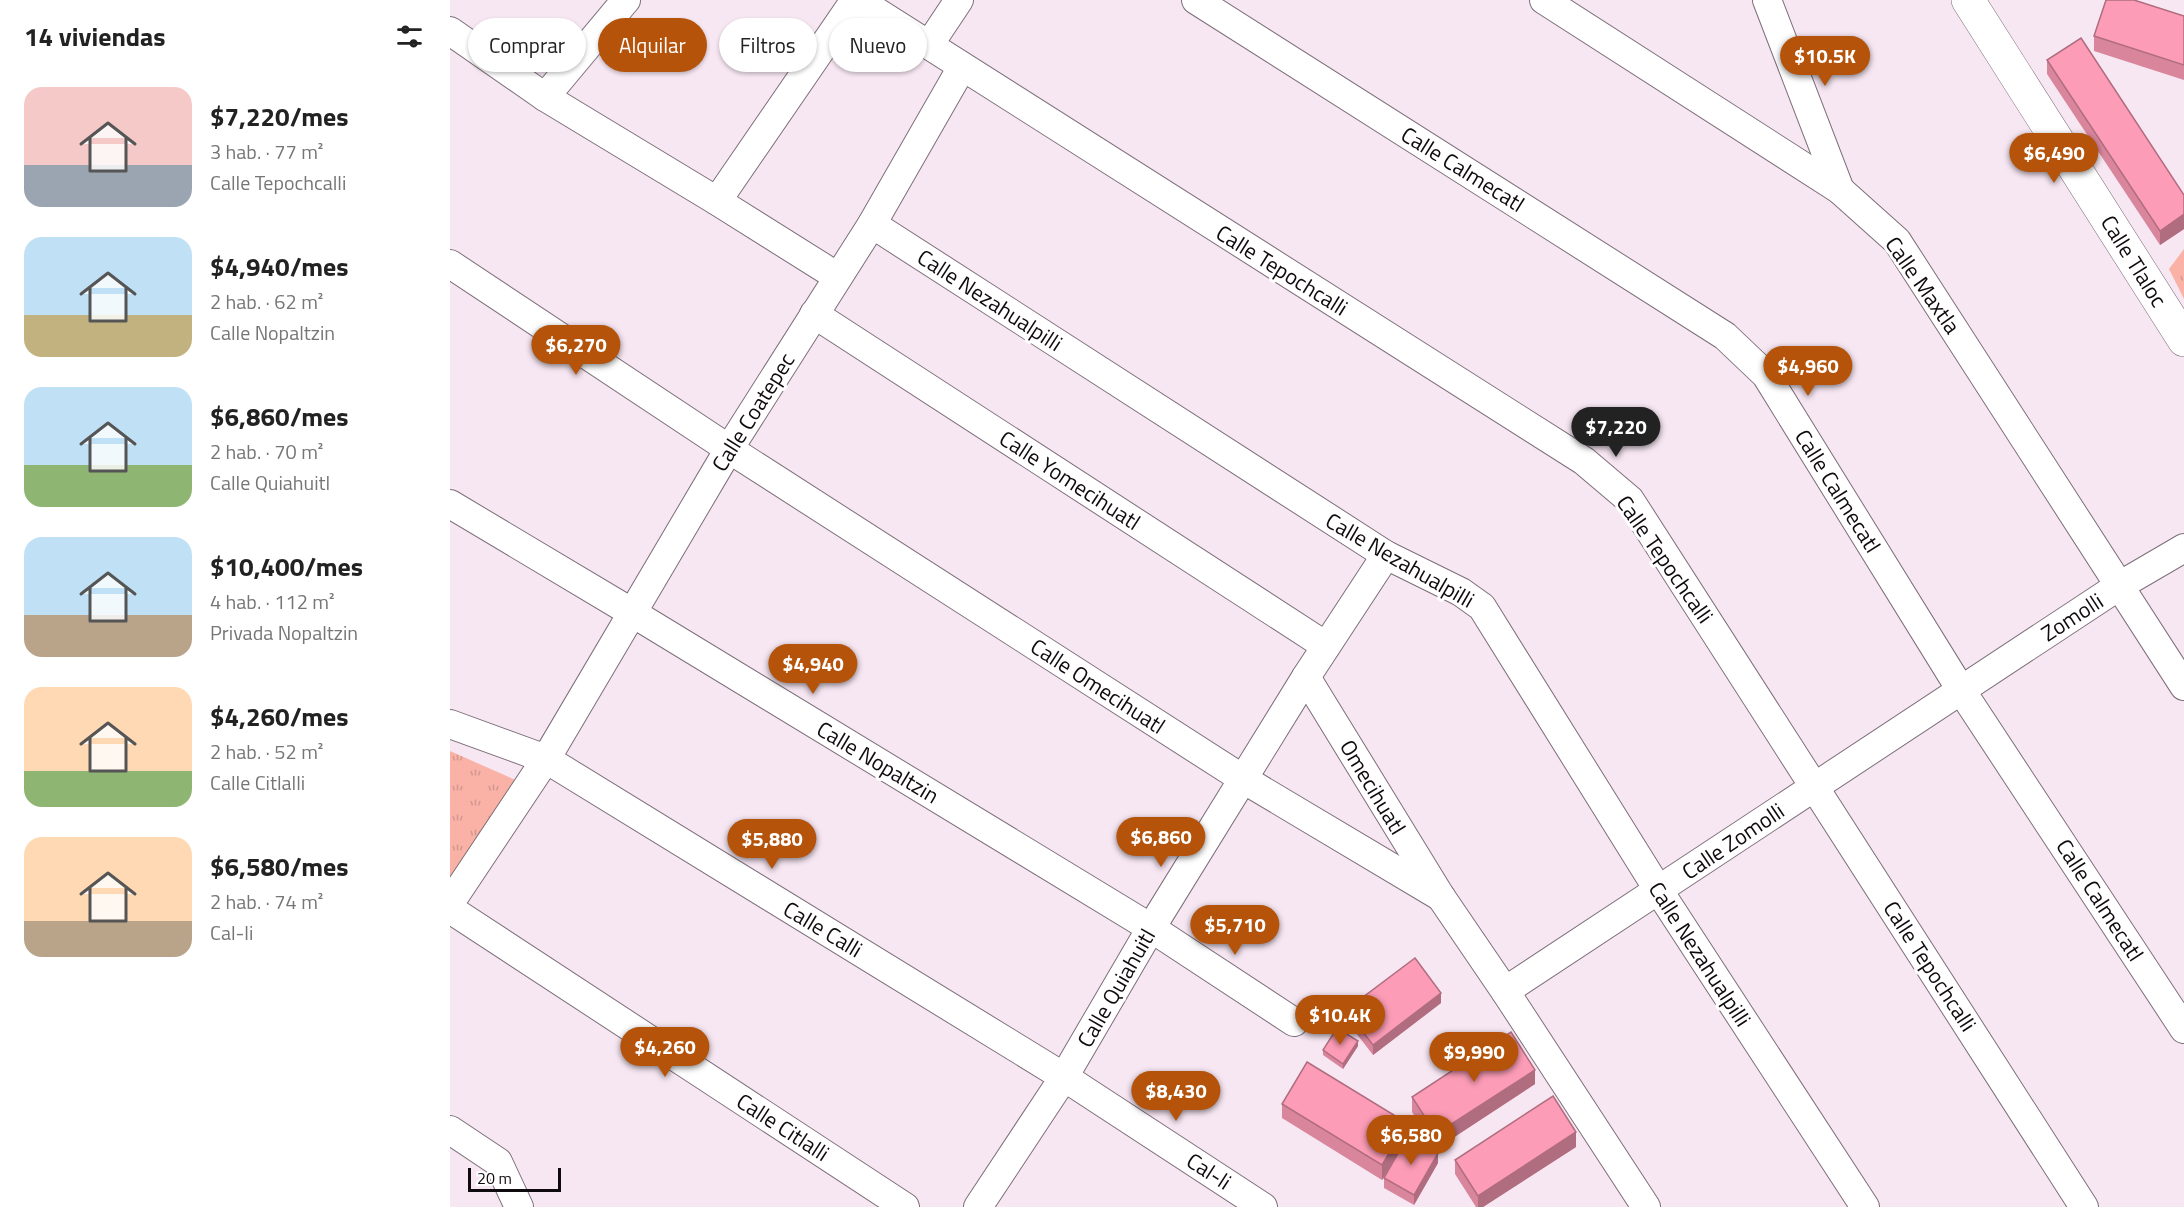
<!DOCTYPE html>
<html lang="es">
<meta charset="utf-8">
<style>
:root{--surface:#fff;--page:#f2f2f2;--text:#222;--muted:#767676;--accent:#b45309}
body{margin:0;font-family:"Titillium Web",sans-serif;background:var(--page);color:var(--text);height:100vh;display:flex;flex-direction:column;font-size:22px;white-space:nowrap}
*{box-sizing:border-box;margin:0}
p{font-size:20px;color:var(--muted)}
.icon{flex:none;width:33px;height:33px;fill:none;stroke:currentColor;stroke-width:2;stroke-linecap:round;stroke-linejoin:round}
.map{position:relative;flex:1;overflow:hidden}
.sheet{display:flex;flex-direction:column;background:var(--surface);width:450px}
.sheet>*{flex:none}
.banner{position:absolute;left:18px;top:18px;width:570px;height:54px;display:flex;gap:12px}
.scale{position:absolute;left:18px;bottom:15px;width:93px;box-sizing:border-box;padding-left:6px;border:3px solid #0f0a0e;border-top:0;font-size:16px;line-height:21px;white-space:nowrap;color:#0f0a0e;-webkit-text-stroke:4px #fff;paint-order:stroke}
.price{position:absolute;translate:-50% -51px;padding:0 14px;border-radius:21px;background:var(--accent);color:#fff;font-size:20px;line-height:39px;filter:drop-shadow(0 2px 3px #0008)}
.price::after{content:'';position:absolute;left:50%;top:36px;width:18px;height:14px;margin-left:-9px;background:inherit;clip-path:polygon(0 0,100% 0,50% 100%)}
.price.active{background:#222;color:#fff}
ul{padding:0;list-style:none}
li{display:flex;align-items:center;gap:18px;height:150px;padding:0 24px}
li span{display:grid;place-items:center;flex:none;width:168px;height:120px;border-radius:18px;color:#555}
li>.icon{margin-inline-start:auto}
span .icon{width:72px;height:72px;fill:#fffc;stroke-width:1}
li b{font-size:26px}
h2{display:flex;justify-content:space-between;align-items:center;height:72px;padding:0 24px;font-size:26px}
.tag{padding:0 21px;border-radius:27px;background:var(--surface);box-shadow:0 2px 4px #0004;font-size:21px;line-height:54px}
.tag.active{background:var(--accent);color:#fff}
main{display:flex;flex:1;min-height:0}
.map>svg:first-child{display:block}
.park{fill:url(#park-tufts)}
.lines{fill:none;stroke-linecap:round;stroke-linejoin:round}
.minor-casing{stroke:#7d6f7a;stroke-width:30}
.tertiary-casing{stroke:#7d6f7a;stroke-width:34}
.minor{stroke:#fff;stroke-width:28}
.tertiary{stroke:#fff;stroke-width:33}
.wall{fill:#d9869d}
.shaded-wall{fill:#b06d7f}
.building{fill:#fc9cb6;stroke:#b06d7f;stroke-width:1.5}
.labels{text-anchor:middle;stroke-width:6;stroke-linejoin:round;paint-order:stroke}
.street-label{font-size:22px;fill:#0f0a0e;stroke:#fff}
</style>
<main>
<section class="sheet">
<h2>14 viviendas<svg class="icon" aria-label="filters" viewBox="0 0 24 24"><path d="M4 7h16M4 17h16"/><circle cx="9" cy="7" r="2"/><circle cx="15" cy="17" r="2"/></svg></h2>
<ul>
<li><span style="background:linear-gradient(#f6c9c9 65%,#9aa5b1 0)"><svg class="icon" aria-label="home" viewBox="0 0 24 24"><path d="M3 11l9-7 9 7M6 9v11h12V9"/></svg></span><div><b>$7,220/mes</b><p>3 hab. · 77 m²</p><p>Calle Tepochcalli</p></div></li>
<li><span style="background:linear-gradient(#bfe0f5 65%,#c2b280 0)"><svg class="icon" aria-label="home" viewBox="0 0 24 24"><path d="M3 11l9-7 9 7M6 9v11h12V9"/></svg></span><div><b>$4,940/mes</b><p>2 hab. · 62 m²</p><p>Calle Nopaltzin</p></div></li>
<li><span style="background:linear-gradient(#bfe0f5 65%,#8fb573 0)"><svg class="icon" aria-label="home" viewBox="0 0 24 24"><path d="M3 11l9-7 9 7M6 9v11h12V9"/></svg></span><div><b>$6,860/mes</b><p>2 hab. · 70 m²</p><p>Calle Quiahuitl</p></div></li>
<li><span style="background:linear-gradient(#bfe0f5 65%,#b9a48a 0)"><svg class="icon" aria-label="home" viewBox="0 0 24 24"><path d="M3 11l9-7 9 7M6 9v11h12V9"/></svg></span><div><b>$10,400/mes</b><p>4 hab. · 112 m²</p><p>Privada Nopaltzin</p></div></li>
<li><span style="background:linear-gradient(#ffd9b3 70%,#8fb573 0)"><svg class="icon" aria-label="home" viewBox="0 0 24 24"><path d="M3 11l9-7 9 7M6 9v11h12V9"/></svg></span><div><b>$4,260/mes</b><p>2 hab. · 52 m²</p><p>Calle Citlalli</p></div></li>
<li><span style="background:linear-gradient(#ffd9b3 70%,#b9a48a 0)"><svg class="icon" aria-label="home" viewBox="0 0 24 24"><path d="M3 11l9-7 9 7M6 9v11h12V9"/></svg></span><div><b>$6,580/mes</b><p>2 hab. · 74 m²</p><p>Cal-li</p></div></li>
</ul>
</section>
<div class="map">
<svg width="1734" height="1207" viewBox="0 0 1734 1207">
<defs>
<pattern id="park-tufts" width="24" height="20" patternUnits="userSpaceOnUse" patternTransform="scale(1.5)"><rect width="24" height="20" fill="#fab2a6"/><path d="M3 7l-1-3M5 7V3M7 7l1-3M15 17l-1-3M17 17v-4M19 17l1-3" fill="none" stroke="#d5988e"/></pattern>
</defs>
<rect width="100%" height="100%" fill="#f7e7f3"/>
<g class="park">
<path d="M1734,249v50l-15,-30z"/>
<path d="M0,751l70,31 -70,101z"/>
</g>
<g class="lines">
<g class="minor-casing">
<g id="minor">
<path d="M408,0l726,461 46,39 454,707"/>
<path d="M746,0l529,336 41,39 195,315 223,339"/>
<path d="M1094,0l296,190 57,51 287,445"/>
<path d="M1317,0l73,190"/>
<path d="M0,31l95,66 172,104 121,76"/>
<path d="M479,45l30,-45"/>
<path d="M95,97l81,-97"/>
<path d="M267,201l138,-201"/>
<path d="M422,224l514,331 75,37 21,15 177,284 206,316"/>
<path d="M0,264l279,185 514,330 198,118"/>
<path d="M364,314l512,332"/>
<path d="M0,504l181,108 520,316 143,94"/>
<path d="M856,677l135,220 64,94 141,216"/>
<path d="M0,724l96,35 518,318 199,130"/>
<path d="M0,903l96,-144 183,-310 143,-225 90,-157"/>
<path d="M0,909l455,298"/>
<path d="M1055,991l614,-405 65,-38"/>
<path d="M0,1130l48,32 21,45"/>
<path d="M528,1207l86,-130 87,-149 155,-251 80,-122"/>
</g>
</g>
<g class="tertiary-casing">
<path id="tertiary" d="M1518,0l216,340"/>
</g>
<use href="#minor" class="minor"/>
<use href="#tertiary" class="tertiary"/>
</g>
<g class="wall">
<path d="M1734,16v64l-90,-29v-15z"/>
<path d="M1597,60l137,135v34l-24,16 -113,-171z"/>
<path d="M991,1003l-68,52 -27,-35v-10z"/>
<path d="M908,1046l-15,23 -20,-14v-5z"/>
<path d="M1085,1084l-99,65 -24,-37v-15z"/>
<path d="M832,1104l125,33 31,26 -24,42 -30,-17v-10l20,-35 -22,37 -100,-62z"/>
<path d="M1126,1147l-93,60h-7l-21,-33v-14z"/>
</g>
<g class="shaded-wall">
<path d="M1734,214v15l-24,16v-14z"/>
<path d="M991,993v10l-68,52v-10z"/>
<path d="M908,1041v5l-15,23v-5z"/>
<path d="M1085,1070v14l-99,65v-15z"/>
<path d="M957,1123v15l-25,42v-15z"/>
<path d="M1126,1132v15l-93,60h-5v-11z"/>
<path d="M988,1153v10l-24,42v-10z"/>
</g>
<g class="building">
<path d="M1656,0h28l50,16v49l-90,-29z"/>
<path d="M1631,38l103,157v19l-24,17 -113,-171z"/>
<path d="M965,958l26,35 -68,52 -27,-35z"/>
<path d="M887,1028l21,13 -15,23 -20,-14z"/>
<path d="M1061,1032l24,38 -99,64 -24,-37z"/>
<path d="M857,1062l100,61 -25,42 -100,-61z"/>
<path d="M1103,1096l23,36 -98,64 -23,-36z"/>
<path d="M958,1136l30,17 -24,42 -30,-17z"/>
</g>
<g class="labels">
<g class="street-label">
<text transform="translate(1013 169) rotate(32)" y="8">Calle Calmecatl</text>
<text transform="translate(1684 261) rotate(58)" y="8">Calle Tlaloc</text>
<text transform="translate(832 270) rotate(32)" y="8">Calle Tepochcalli</text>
<text transform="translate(1473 285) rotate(55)" y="8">Calle Maxtla</text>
<text transform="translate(540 300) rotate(33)" y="8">Calle Nezahualpilli</text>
<text transform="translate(303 412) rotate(-58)" y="8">Calle Coatepec</text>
<text transform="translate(620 480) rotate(33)" y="8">Calle Yomecihuatl</text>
<text transform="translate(1388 491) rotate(58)" y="8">Calle Calmecatl</text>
<text transform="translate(1215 559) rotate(55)" y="8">Calle Tepochcalli</text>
<text transform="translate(950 560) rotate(30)" y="8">Calle Nezahualpilli</text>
<text transform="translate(1622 617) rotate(-33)" y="8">Zomolli</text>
<text transform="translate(648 686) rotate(33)" y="8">Calle Omecihuatl</text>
<text transform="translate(428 762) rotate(31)" y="8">Calle Nopaltzin</text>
<text transform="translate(923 787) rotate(59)" y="8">Omecihuatl</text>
<text transform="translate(1283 841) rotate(-34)" y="8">Calle Zomolli</text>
<text transform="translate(1650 900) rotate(57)" y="8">Calle Calmecatl</text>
<text transform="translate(373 929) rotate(31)" y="8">Calle Calli</text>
<text transform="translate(1250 954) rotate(57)" y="8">Calle Nezahualpilli</text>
<text transform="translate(1480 966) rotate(57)" y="8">Calle Tepochcalli</text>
<text transform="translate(666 988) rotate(-60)" y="8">Calle Quiahuitl</text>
<text transform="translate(333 1127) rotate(33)" y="8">Calle Citlalli</text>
<text transform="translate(759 1171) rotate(33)" y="8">Cal-li</text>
</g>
</g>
</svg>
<div class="scale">20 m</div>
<b class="price" style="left:1375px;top:87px">$10.5K</b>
<b class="price" style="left:1604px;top:184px">$6,490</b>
<b class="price" style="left:126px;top:376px">$6,270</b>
<b class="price" style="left:1358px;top:397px">$4,960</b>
<b class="price active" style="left:1166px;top:458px">$7,220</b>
<b class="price" style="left:363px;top:695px">$4,940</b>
<b class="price" style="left:711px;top:868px">$6,860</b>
<b class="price" style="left:322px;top:870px">$5,880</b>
<b class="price" style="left:785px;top:956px">$5,710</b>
<b class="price" style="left:890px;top:1046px">$10.4K</b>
<b class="price" style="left:215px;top:1078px">$4,260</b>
<b class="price" style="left:1024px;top:1083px">$9,990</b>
<b class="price" style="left:726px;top:1122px">$8,430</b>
<b class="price" style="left:961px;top:1166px">$6,580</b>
<div class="banner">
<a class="tag">Comprar</a>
<a class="tag active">Alquilar</a>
<a class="tag">Filtros</a>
<a class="tag">Nuevo</a>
</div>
</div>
</main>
